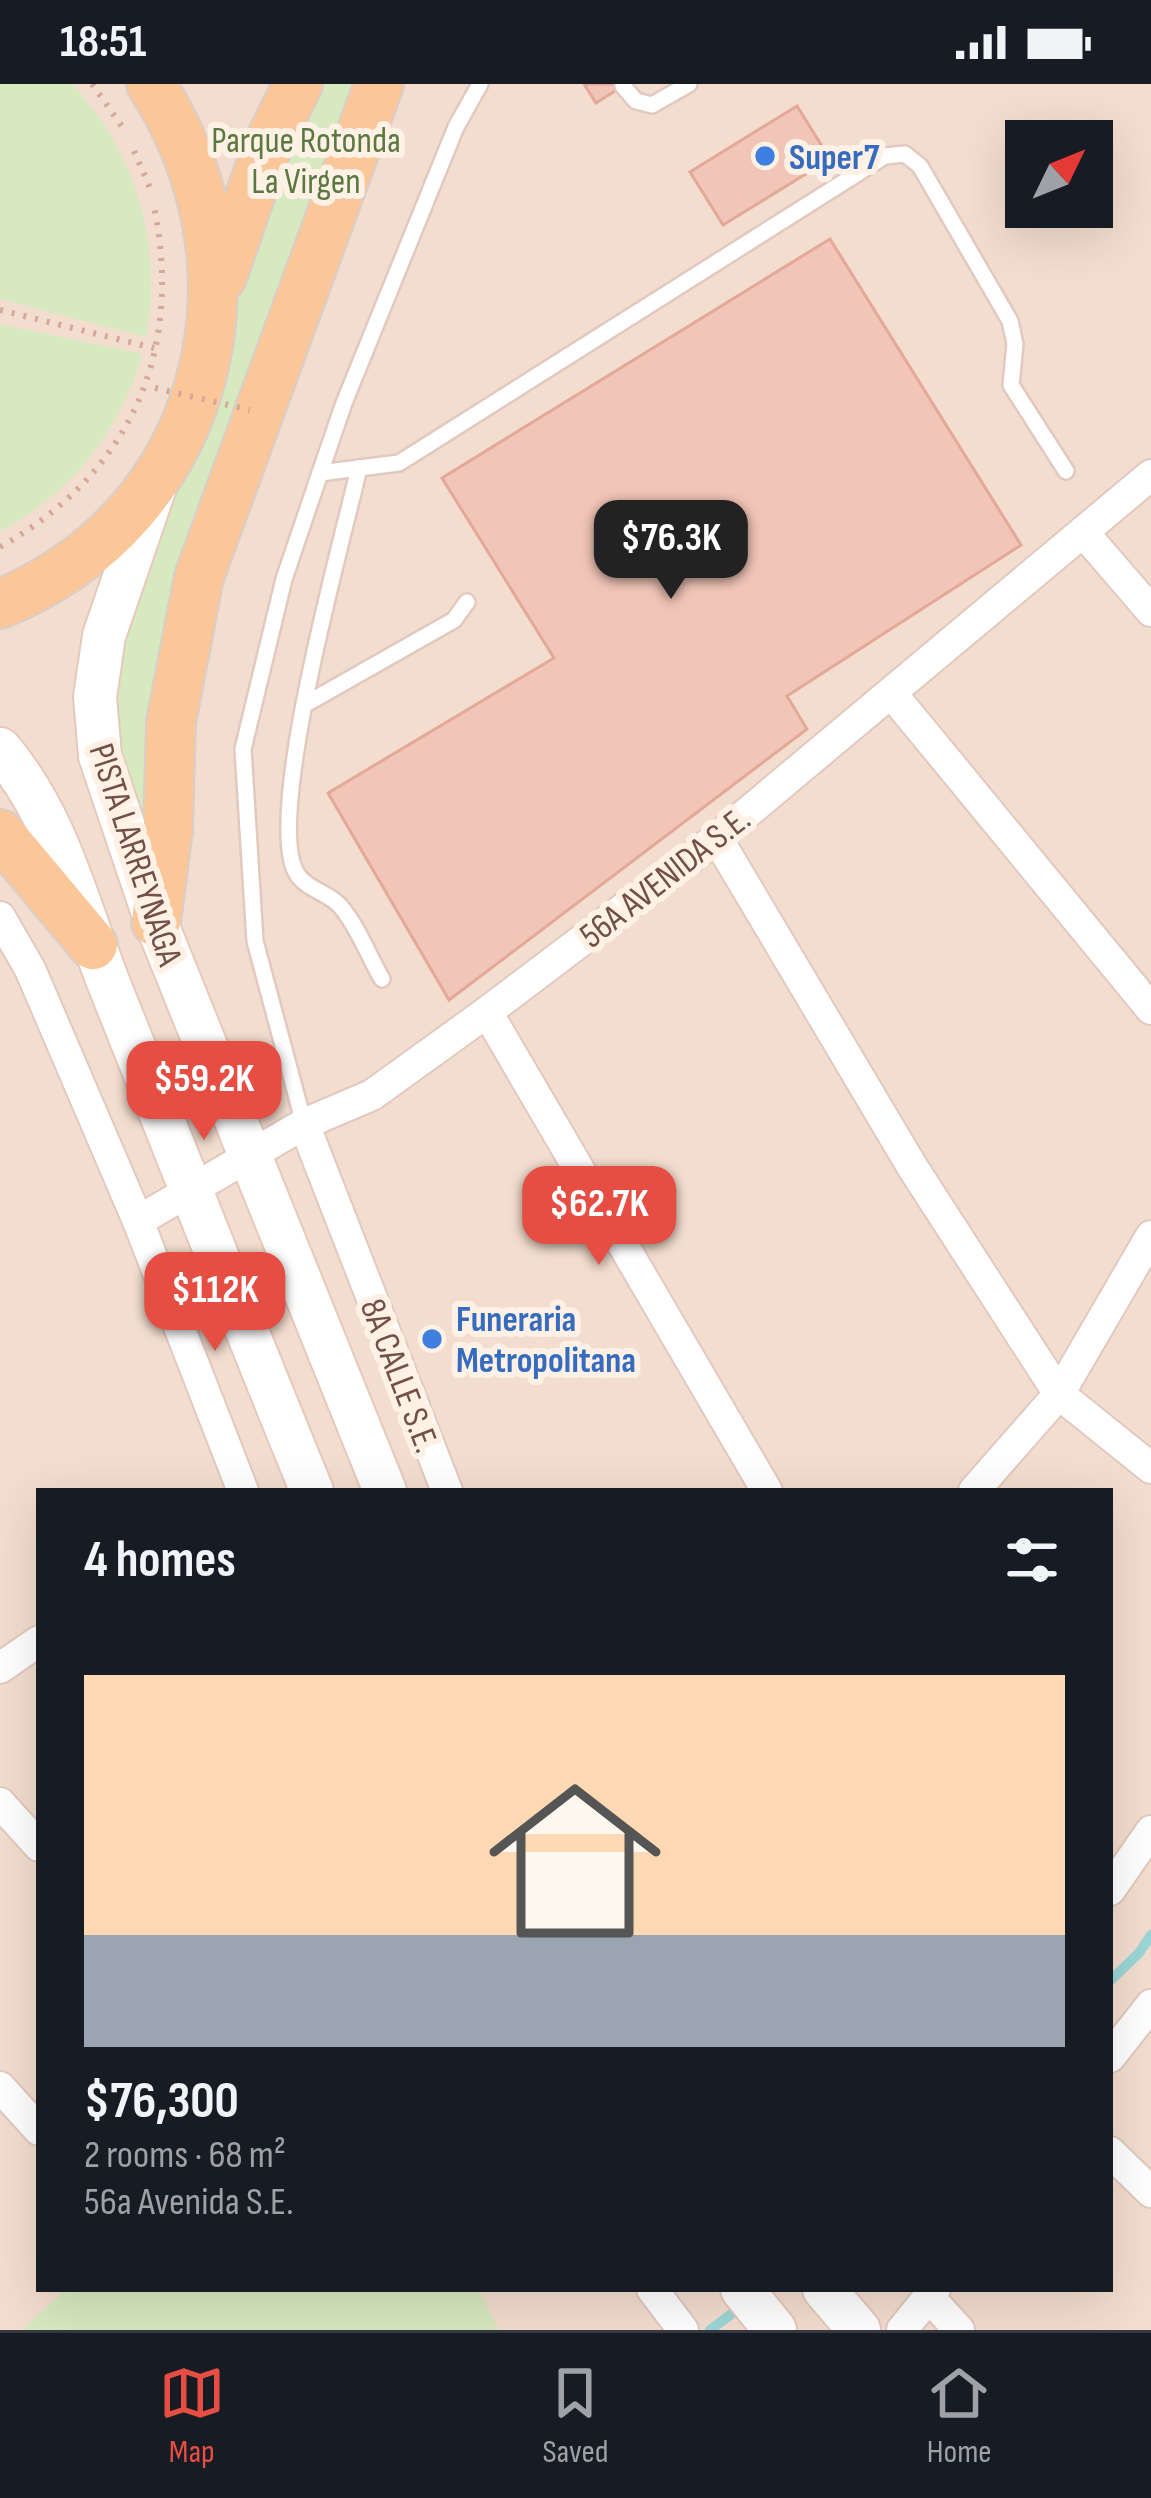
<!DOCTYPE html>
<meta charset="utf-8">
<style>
:root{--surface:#171b24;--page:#20242c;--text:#f1f3f6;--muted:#9ea1a6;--line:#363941;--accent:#e64e44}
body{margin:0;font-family:"Sofia Sans Condensed",sans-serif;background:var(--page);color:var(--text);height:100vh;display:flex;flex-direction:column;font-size:45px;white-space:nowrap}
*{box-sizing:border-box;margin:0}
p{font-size:39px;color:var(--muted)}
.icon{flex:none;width:66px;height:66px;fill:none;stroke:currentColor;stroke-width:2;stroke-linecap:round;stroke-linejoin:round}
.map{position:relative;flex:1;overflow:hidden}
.panel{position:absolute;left:36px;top:1404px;width:1077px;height:804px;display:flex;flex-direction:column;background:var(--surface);border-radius:0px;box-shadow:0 12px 48px #0002}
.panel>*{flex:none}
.needle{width:78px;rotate:47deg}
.tools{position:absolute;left:1005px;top:36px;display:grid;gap:24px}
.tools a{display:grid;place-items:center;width:108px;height:108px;border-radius:0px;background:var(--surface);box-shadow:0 12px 48px #0002;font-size:60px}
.price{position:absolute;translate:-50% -102px;padding:0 27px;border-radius:24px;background:var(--accent);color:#fff;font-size:39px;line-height:78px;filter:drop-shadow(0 3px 6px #0008)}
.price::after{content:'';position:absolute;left:50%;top:72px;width:36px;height:27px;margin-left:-18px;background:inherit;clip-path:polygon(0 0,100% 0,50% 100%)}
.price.on{background:#222;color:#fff}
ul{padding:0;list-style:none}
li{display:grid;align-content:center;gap:24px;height:636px;padding:0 48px}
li+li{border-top:3px solid var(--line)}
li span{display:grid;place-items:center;height:372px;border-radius:0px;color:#555}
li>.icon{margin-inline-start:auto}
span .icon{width:216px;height:216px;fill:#fffc;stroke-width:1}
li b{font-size:51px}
h2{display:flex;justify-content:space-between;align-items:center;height:144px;padding:0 48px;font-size:51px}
.status{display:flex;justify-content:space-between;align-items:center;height:84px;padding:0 60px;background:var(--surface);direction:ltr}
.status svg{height:33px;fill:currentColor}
.tab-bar{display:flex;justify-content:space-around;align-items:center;height:168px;border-top:3px solid var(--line);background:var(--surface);font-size:33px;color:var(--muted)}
.tab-bar a{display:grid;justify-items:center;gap:6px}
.tab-bar .on{color:var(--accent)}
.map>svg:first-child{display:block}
.residential{fill:#f3ddce;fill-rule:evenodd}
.green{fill:#d7e9bf}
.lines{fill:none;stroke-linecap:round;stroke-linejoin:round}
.stream{stroke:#9bd6d6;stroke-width:10}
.building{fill:#f1c5b7;stroke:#e4a898;stroke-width:3}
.lane-casing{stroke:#e2c9bf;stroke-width:20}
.street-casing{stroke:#e2c9bf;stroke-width:34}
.secondary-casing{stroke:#e7c9bc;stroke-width:46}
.primary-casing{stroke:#d8cecc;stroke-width:52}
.path{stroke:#d5a89b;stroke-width:6;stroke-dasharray:3 9;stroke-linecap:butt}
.lane{stroke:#fff;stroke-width:15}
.street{stroke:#fff;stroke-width:30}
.secondary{stroke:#fff;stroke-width:42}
.primary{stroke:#fbc698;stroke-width:48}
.path-bridge{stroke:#d5a89b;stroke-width:6;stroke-dasharray:3 9;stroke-linecap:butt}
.shop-dot{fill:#3f7fe0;stroke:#fff1e6;stroke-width:4.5}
.labels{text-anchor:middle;stroke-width:12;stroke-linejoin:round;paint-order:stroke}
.park-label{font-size:36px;fill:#5a7840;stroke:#fff1e6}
.shop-label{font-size:36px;font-weight:bold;fill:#366cbe;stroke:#fff1e6;text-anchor:start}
.street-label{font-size:36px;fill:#725048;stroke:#fff1e6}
</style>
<div class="status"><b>18:51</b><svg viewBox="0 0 49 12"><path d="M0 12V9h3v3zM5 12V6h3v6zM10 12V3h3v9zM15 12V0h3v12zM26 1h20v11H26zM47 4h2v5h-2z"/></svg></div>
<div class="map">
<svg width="1151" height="2246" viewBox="0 0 1151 2246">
<rect width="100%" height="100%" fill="#fcece0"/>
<path class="residential" d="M0,0h1151v2246h-1151zM1026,57h66v66h-66zM39,1407h1071v798h-1071z"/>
<g class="green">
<path d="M0,0h72c64,69 91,160 74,253l-146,-38z"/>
<path d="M298,0h81l-180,493 -43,345 -61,-190z"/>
<path d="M0,240l142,30c-21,76 -71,140 -142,177z"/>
<path d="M66,2205h412l21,41h-477z"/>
</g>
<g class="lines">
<g class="stream">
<path d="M1110,1897l29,-28 12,-18"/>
<path d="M710,2246l31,-23"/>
</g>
</g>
<g class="building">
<path d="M584,0h42l-30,19z"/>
<path d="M797,22l33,53 -107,66 -33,-53z"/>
<path d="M830,155l191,306 -234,151 20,33 -358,271 -121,-207 226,-135 -112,-180z"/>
</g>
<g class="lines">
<g class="lane-casing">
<g id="lane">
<path d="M623,2l13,15 16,4 37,-21"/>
<path d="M359,384c-16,71 -96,353 -62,406 10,16 33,19 44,33 17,20 28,50 41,72"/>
<path d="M320,389l79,-10 486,-307 20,-2 15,12 90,155 5,23 -4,41 55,86"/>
<path d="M304,621l150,-85 13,-18"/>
<path d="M304,1040l-49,-183 -12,-192 41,-170 36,-106 24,-70 112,-276 24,-43"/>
</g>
</g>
<g class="street-casing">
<g id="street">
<path d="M1083,448l68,79"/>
<path d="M892,610l259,315"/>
<path d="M717,754l196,330 146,226 92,74"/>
<path d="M0,833l30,52 108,252 105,270"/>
<path d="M487,928l280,479"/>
<path d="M304,1040l143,367"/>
<path d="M138,1137l166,-97 68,-29 115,-83 230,-174 434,-363"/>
<path d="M974,1407l85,-97 92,-158"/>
<path d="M0,1584l39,-27"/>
<path d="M0,1719l39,43"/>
<path d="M1110,1806l41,-59"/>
<path d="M1110,1973l41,-52"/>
<path d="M0,2003l39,43"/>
<path d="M1110,2068l41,40"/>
<path d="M652,2205l31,41"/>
<path d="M929,2213l30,33"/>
<path d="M902,2246l33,-41"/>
</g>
</g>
<g class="secondary-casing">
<g id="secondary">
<path d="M155,403l-51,149 -9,61 5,59 56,166 229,569"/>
<path d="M0,665c59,69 78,158 111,240 67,167 132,335 201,502"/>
<path d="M742,2205l33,41"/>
<path d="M824,2205l35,41"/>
</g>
</g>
<g class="primary-casing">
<g id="primary">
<path d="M222,193l45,-130 31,-63"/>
<path d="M0,520c212,-87 272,-334 151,-520"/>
<path d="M0,750l93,111"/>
<path d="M156,838l12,-92 3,-108 28,-145 180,-493"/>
</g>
</g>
<g class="path">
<path d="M92,0l31,44"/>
<path d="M134,67l16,37"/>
<path d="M0,226l154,38"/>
<path d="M0,463c130,-73 184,-195 154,-340"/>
</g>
<use href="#lane" class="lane"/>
<use href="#street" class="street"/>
<use href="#secondary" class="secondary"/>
<use href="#primary" class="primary"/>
<path class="path-bridge" d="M155,304l95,22"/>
</g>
<g class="shop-dot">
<circle cx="765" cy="72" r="12"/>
<circle cx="432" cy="1255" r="12"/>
</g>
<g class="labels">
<g class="park-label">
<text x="306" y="68">Parque Rotonda<tspan x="306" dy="41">La Virgen</tspan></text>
</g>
<g class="shop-label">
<text x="789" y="85">Super7</text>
<text x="456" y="1247">Funeraria<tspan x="456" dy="41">Metropolitana</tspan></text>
</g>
<g class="street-label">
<text transform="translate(137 770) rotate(72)" y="13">PISTA LARREYNAGA</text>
<text transform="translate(664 792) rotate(-38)" y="13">56A AVENIDA S.E.</text>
<text transform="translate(401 1291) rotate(69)" y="13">8A CALLE S.E.</text>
</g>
</g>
</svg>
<div class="tools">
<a><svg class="needle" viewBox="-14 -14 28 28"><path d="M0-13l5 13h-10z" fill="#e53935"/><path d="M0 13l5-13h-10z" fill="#9ea1a6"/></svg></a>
</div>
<b class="price on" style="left:671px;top:518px">$76.3K</b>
<b class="price" style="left:204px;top:1059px">$59.2K</b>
<b class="price" style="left:599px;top:1184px">$62.7K</b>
<b class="price" style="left:215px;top:1270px">$112K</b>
<section class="panel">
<h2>4 homes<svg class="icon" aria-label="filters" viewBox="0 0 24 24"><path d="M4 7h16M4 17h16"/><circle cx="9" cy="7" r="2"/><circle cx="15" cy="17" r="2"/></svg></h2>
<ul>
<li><span style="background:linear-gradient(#ffd9b3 70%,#9aa5b1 0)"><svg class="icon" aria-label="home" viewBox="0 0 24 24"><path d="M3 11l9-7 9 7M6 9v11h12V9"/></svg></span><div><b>$76,300</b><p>2 rooms · 68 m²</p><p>56a Avenida S.E.</p></div></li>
</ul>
</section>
</div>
<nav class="tab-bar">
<a class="on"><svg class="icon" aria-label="map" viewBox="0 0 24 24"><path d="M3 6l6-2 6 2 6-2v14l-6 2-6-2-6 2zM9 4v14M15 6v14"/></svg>Map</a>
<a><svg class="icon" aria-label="saved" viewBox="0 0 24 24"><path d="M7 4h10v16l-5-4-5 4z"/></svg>Saved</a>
<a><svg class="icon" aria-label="home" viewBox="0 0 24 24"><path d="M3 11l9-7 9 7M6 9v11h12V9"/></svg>Home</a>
</nav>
